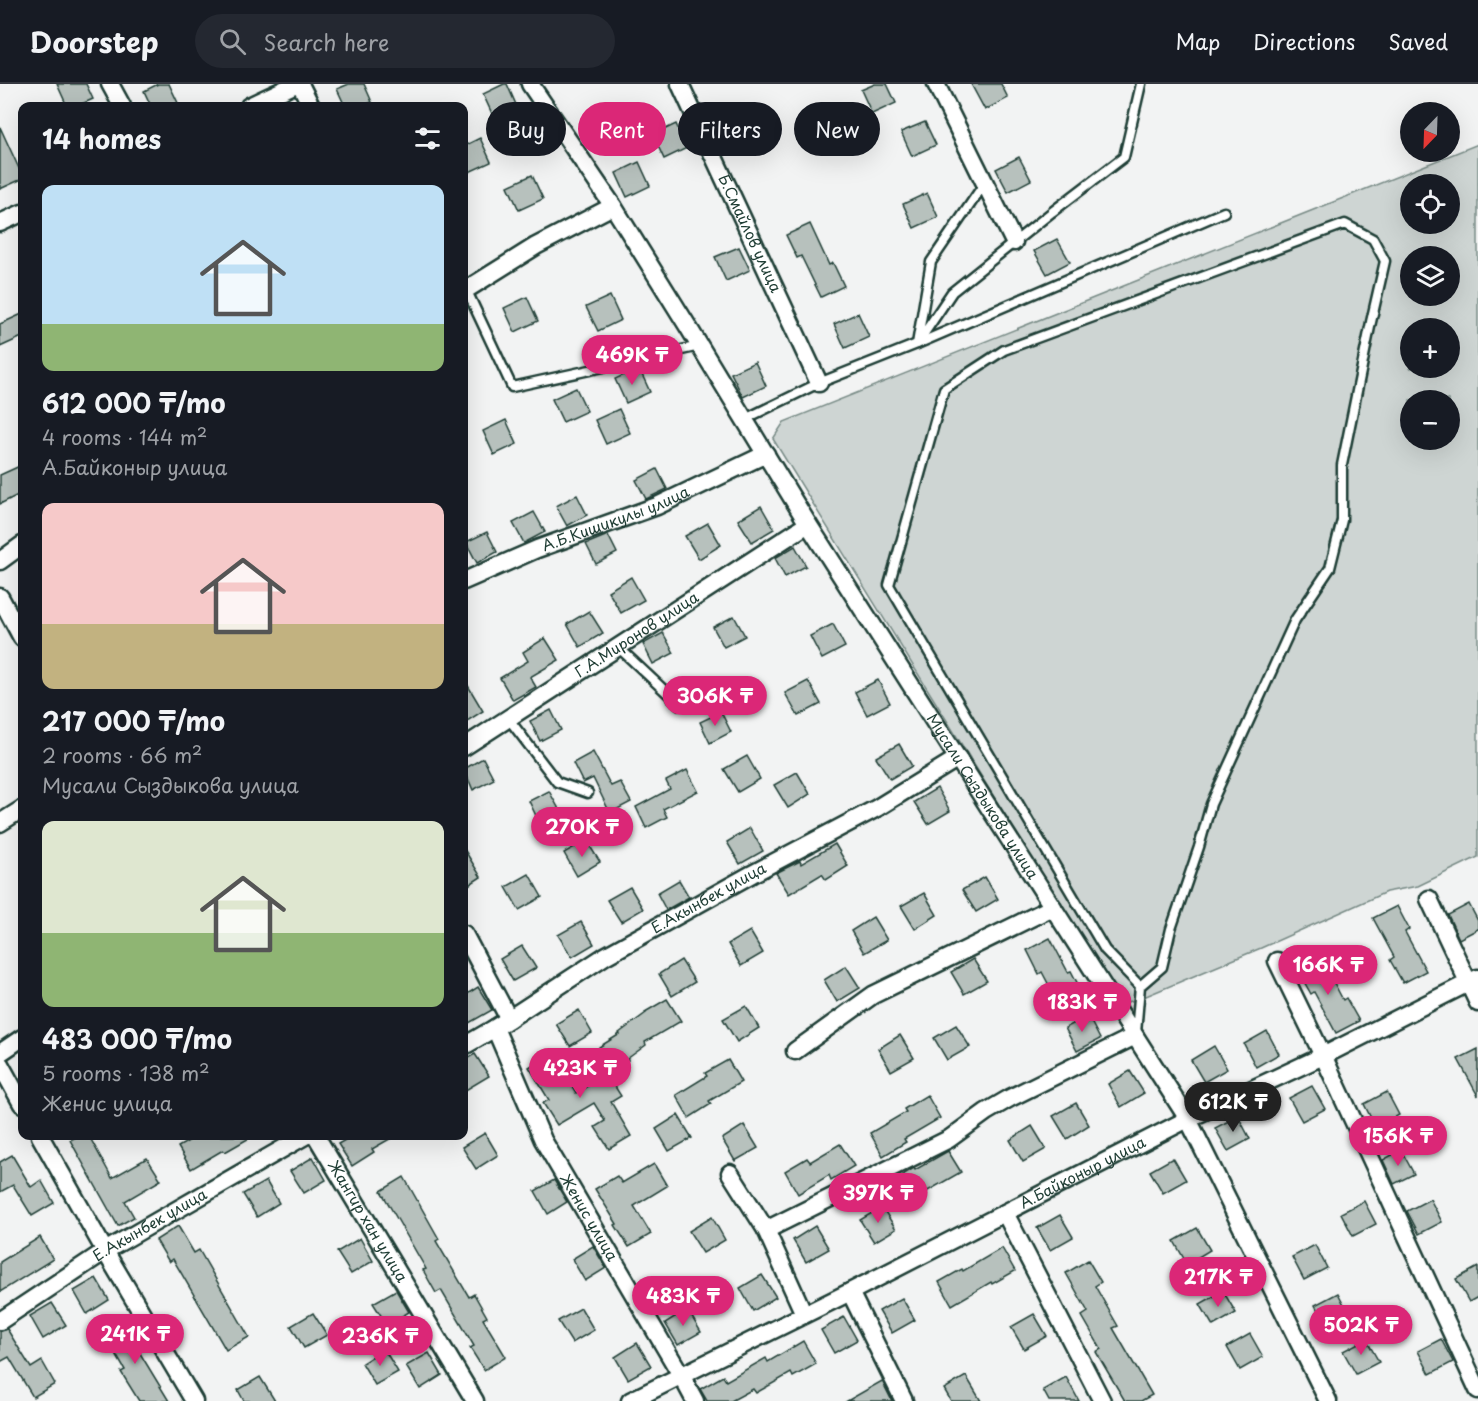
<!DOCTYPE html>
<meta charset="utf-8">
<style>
:root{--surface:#171b24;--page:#242831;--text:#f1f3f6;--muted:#9ea1a6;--line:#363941;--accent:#db2777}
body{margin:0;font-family:"Playpen Sans",sans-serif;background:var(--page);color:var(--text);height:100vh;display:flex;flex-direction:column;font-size:22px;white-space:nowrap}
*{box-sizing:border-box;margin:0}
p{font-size:20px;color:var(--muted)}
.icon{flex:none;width:33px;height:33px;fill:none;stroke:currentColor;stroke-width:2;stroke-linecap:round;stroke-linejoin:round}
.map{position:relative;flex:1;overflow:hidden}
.drawer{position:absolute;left:18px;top:18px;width:450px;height:1038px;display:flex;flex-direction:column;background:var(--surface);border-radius:12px;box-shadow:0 6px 24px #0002}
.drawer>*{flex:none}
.top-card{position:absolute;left:486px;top:18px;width:570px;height:54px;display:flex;gap:12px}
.needle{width:39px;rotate:203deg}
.controls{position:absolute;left:1400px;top:18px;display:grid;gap:12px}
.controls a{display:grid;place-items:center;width:60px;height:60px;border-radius:50%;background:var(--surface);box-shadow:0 6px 24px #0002;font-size:30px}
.price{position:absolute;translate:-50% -51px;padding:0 14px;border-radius:21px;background:var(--accent);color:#fff;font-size:20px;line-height:39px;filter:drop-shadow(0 2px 3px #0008)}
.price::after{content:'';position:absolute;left:50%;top:36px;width:18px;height:14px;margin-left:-9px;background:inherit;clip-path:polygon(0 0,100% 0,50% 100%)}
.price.on{background:#222;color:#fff}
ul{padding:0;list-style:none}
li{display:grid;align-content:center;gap:12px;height:318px;padding:0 24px}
li span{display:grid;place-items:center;height:186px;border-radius:12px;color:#555}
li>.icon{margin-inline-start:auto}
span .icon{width:108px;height:108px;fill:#fffc;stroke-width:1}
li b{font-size:26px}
h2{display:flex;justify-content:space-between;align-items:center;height:72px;padding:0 24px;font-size:26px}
.chip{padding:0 21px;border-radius:27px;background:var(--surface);box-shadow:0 6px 24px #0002;font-size:21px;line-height:54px}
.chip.on{background:var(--accent);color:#fff}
header{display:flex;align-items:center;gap:36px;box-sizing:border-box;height:84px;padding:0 30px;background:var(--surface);border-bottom:2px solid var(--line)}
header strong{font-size:28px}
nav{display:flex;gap:33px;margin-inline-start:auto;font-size:21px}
.search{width:420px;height:54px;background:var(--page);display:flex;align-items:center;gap:15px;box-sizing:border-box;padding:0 21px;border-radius:33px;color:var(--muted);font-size:22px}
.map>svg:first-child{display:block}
.green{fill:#ced5d3;stroke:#768984;stroke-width:1.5;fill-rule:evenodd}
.building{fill:#b7c1bd;stroke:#1f3d34;stroke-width:1.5}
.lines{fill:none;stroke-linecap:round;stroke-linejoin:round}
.service-casing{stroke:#1f3d34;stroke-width:13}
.minor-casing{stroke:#1f3d34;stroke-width:21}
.service{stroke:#fff;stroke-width:8}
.minor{stroke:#fff;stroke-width:16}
.labels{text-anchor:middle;stroke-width:4.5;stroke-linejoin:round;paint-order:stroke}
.street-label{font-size:15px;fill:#1f3d34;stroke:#fff}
</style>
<header>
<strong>Doorstep</strong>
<div class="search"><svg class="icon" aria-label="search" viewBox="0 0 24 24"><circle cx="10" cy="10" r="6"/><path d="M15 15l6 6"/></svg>Search here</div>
<nav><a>Map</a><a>Directions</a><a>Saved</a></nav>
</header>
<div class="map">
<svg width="1478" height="1317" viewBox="0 0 1478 1317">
<rect width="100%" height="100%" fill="#f2f3f3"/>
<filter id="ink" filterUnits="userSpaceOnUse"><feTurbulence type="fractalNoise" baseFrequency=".0167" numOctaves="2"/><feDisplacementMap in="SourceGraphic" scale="12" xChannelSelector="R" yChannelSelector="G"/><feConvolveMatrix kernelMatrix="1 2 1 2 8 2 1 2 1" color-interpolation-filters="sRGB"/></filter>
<g filter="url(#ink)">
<path class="green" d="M1478,60v713l-60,29 -32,6 -125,56 -115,48 -24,8 -349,-565 11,-17zM1410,100h39v40h-39zM1410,172h39v40h-39zM1410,244h39v40h-39zM1410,316h39v40h-39z"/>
<g class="building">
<path d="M57,0h29l7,15 -16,7h-10z"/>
<path d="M158,0h11l9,19 -6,3h-21l-7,-15z"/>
<path d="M349,0h15l8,18 -9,4h-18l-8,-17z"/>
<path d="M504,0h3l10,23 -23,11 -11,-24z"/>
<path d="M875,0h12l9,19 -24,11 -11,-24z"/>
<path d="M971,0h30l7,14 -23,12z"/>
<path d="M761,34l11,24 -23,11 -11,-24z"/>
<path d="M925,38l11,23 -24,11 -11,-24z"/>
<path d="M676,40l11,24 -23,11 -11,-24z"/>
<path d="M0,43l22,48v4l-22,10z"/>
<path d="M480,54l11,24 -24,11 -3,-8v-19z"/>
<path d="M1019,73l12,23 -23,12 -12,-23z"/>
<path d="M639,78l11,24 -23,11 -11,-24z"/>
<path d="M532,91l11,24 -24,11 -11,-24z"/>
<path d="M927,109l11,24 -24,11 -11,-24z"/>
<path d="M810,140l19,41 4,-2 11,23 -23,11 -20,-41 -4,2 -11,-23z"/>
<path d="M1057,155l13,23 -23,12 -13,-23z"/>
<path d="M739,163l11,23 -24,11 -11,-24z"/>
<path d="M610,212l11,24 -23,11 -12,-24z"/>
<path d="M527,213l11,24 -23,11 -11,-24z"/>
<path d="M858,229l11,24 -24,11 -11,-24z"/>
<path d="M22,230v23l-22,10v-23z"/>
<path d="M755,278l11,24 -23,11 -12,-24z"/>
<path d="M639,284l11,24 -24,11 -11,-24z"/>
<path d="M576,304l11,23 -24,11 -11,-23z"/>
<path d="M619,325l11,24 -24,11 -11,-24z"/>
<path d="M506,336l11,24 -23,11 -11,-24z"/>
<path d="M22,381v28l-22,11v-29z"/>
<path d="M657,385l10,20 -21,10 -10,-19z"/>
<path d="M577,411l10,20 -20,11 -11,-20z"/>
<path d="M761,422l13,23 -22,13 -14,-22z"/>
<path d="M534,428l11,20 -21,11 -11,-20z"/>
<path d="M708,439l13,22 -22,14 -14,-23z"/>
<path d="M487,448l10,20 -20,11 -11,-21z"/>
<path d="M608,451l9,18 -21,11 -10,-20z"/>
<path d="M795,462l11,20 -21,11 -10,-19z"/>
<path d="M631,493l13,23 -23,13 -13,-22z"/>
<path d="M589,527l14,22 -23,14 -13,-23z"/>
<path d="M734,532l11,20 -21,11 -11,-20z"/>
<path d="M833,540l12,23 -23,12 -12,-23z"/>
<path d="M663,549l11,20 -21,11 -10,-20z"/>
<path d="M545,554l14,22 -29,17 6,10 -23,13 -13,-22 28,-17 -5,-9z"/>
<path d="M464,595l19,32 -19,12z"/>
<path d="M878,596l12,23 -23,12 -12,-23z"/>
<path d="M808,597l13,23 -23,12 -13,-23z"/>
<path d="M551,626l10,20 -21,11 -10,-20z"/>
<path d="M721,628l10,20 -21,11 -10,-21z"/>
<path d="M899,660l13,22 -22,13 -14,-22z"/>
<path d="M593,668l18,34 9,-4 11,20 -21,11 -17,-35 -10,5 -10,-20z"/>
<path d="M747,672l13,23 -22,13 -14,-23z"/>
<path d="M483,674l11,21 -21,11 -9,-21z"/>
<path d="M687,686l11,21 -35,18 4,8 -21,11 -10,-21 34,-18 -4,-8z"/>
<path d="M797,688l13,22 -22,14 -14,-23z"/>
<path d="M937,704l13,23 -22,13 -14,-22z"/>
<path d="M549,707l11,20 -21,11 -10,-21z"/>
<path d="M750,744l13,23 -23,13 -13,-22z"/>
<path d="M586,756l14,22 -23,14 -13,-23z"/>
<path d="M835,760l13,22 -22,14 -4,-6 -33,20 -13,-21 24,-12 1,3z"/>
<path d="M464,765l17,28 -17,11z"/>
<path d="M529,790l13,23 -23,13 -13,-23z"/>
<path d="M985,793l13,22 -22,13 -14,-22z"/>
<path d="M679,796l10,17 -23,13 -9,-17z"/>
<path d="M630,803l13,22 -22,13 -14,-22z"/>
<path d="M924,809l13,22 -22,14 -14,-23z"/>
<path d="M1469,820l9,17v8l-19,10 -11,-24z"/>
<path d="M1397,822l12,23 -4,3 21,39 -23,12 -13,-23 4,-3 -21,-39z"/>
<path d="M873,833l14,23 -23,13 -13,-22z"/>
<path d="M581,838l13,22 -22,13 -14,-22z"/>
<path d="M750,847l13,22 -22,13 -13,-22z"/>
<path d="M1050,854l18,34 3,-1 12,23 -23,12 -18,-34 -3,2 -12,-24z"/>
<path d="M522,862l14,22 -23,13 -13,-22z"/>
<path d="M1321,874l22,42 3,-2 13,23 -23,12 -22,-41 -3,2 -13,-23z"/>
<path d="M973,875l14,22 -23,13 -13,-22z"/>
<path d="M681,876l14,22 -23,14 -13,-22z"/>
<path d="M846,882l14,22 -23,14 -13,-22z"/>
<path d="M478,903l14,23 -23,13 -5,-9v-18z"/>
<path d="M667,915l14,22 -36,21 1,3 -19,14 1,1 -15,9 -14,-22 21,-13 -1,-1 27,-20 -1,-1z"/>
<path d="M746,922l13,22 -22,14 -14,-23z"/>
<path d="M579,926l13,23 -22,13 -14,-22z"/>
<path d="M1088,932l12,23 -23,12 -12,-23z"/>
<path d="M956,941l14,22 -23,13 -13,-22z"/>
<path d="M1267,947l12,23 -23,13 -12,-23z"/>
<path d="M900,951l14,23 -23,13 -13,-22z"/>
<path d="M1214,962l13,23 -23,13 -13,-22z"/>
<path d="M1478,965v47l-20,-37z"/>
<path d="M552,969l24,40 31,-19 14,22 -10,6 20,34 -22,13 -14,-22 10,-6 -11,-18 -37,22 -14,-22 6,-3 -20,-33z"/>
<path d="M475,970l14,22 -25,15v-31z"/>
<path d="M728,976l13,22 -32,19 2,3 -22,14 -13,-23 31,-19 -2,-3z"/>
<path d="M1130,987l14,22 -23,14 -13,-23z"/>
<path d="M1312,1002l13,23 -23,12 -13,-23z"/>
<path d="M1387,1008l12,23 -23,13 -12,-24z"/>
<path d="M927,1011l13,23 -36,21 2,3 -23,14 -13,-23 36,-21 -2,-3z"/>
<path d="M1076,1019l13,22 -22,14 -14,-23z"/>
<path d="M678,1031l14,23 -23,13 -13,-22z"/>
<path d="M1238,1032l12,23 -22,12 -13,-23z"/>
<path d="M744,1041l14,23 -23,13 -13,-22z"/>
<path d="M1032,1042l14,23 -23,13 -13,-22z"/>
<path d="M485,1049l13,22 -22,14 -14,-22z"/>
<path d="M78,1052h11l23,42 35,-20 14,22 -36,21 9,16 -16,9 -48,-86z"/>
<path d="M197,1052h56l-28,16 -2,-2 -32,19 -13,-22z"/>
<path d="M352,1052h43l-23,13 2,3 -22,14 -14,-22z"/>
<path d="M840,1060l14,22 -23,14 -2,-5 -31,19 -13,-23 22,-13 3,4z"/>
<path d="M1401,1066l13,24 -20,10 -11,-24z"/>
<path d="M948,1067l13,21 -56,32 -14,-22 23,-14 1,2z"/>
<path d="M12,1071l19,32 10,-7 13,23 -22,13 -19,-31 -13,7v-30z"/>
<path d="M313,1073l13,23 -22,13 -14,-22z"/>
<path d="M1173,1074l13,22 -23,13 -13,-22z"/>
<path d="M654,1080l13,22 -33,20 17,28 -22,13 -14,-22 2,-1 -22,-35 22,-13 5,7z"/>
<path d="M404,1093l35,62 -3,2 33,56 5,-3 13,23 -4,2 23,38 -22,13 -14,-22 4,-2 -33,-56 -5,3 -13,-23 3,-1 -45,-78z"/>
<path d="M554,1096l13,22 -19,12 -13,-23z"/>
<path d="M266,1097l13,22 -22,14 -14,-23z"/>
<path d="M1430,1115l12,23 -23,12 -12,-23z"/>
<path d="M1364,1117l12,23 -23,12 -12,-23z"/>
<path d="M882,1123l14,22 -22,13 -14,-22z"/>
<path d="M1060,1131l13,22 -23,13 -13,-22z"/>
<path d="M712,1133l13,23 -22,13 -14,-22z"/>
<path d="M178,1142l16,27 5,-3 50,87 -23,13 -53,-91 -4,3 -13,-22z"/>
<path d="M815,1142l14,23 -23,13 -13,-22z"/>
<path d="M1197,1144l13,22 -23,14 -13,-23z"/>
<path d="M40,1153l13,22 -53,33v-30z"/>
<path d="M360,1154l13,23 -22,13 -14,-22z"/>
<path d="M1315,1161l12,23 -23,12 -12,-23z"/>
<path d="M593,1162l13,22 -21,13 -13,-22z"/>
<path d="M1002,1164l13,23 -23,13 -1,-2 -39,23 -13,-23 23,-13 1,2z"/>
<path d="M1088,1176l13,22 -6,4 23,40 -5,2 39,67 -11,6h-16l-16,-27 -13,-22 5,-3 -19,-33 6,-4 -22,-39z"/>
<path d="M1478,1183v30l-9,5 -13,-23z"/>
<path d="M762,1191l14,22 -23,14 -13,-23z"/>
<path d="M96,1194l13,22 -22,14 -13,-23z"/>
<path d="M396,1206l13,22 -22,13 -14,-22z"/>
<path d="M1223,1207l13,22 -23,13 -13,-22z"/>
<path d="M1338,1209l12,23 -23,12 -12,-23z"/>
<path d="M902,1214l13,22 -23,13 -13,-22z"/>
<path d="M52,1219l14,22 -23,14 -13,-23z"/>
<path d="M581,1224l13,22 -22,13 -14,-22z"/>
<path d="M687,1225l14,23 -23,13 -13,-22z"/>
<path d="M313,1229l14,22 -23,13 -13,-22z"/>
<path d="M1034,1230l13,22 -23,13 -13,-22z"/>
<path d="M844,1233l13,23 -23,13 -13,-23z"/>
<path d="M126,1237l14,22 -5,2 34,56h-30l-18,-29 4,-2 -21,-36z"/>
<path d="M7,1245l24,39 11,-7 13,23 -22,13 -24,-40 -9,5v-31z"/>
<path d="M1250,1250l13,23 -23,13 -13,-23z"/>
<path d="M1366,1255l13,23 -23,12 -13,-23z"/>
<path d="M1441,1255l12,23 -23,12 -12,-23z"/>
<path d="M803,1257l13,23 -23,13 -2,-4 -35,20 -3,-4 -22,12h-24l-7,-12 23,-13 3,5 40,-23 2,4z"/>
<path d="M637,1259l14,23 -23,13 -13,-22z"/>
<path d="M384,1265l14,23 -23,13 -13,-22z"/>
<path d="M429,1269l13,22 -22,14 -14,-23z"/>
<path d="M966,1292l15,25h-30l-7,-12z"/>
<path d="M260,1293l15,24h-31l-6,-11z"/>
<path d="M1066,1293l13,24h-30l-6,-11z"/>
<path d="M882,1297l10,20h-45z"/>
</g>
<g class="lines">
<g class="service-casing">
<g id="service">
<path d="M984,100l-53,78 -14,82 35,-52 100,-80 72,-55 17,-73"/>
<path d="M466,205l46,98 188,-41"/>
<path d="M745,335l74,-36 98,-39 307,-132"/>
<path d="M618,563l62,58"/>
<path d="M508,634l49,64 31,11"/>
<path d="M1136,949l4,-47 22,-19 9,-38 28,-82 12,-43 84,-184 35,-52 12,-48v-55l29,-143 14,-61 -12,-22 -28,-15 -341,126 -60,39 -55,196 216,365 35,36"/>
</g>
</g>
<g class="minor-casing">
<g id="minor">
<path d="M110,0l12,22"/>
<path d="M300,0l11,22"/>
<path id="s1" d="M530,0l83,122 74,119 121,199 380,595 140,282"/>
<path id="s2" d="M680,0l139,299"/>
<path d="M936,0l78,158"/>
<path d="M249,22l47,-22"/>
<path d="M0,139l22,-10"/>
<path d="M464,207l72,-45 77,-40"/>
<path d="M0,477l22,-16"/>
<path id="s3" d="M464,497l73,-32 120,-43 109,-52"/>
<path d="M0,513l22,41"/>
<path id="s4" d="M464,663l344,-223"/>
<path d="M0,739l22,-14"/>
<path d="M1429,815l49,104"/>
<path d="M464,850l45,85"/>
<path d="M1277,877l50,103 151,326"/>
<path id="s5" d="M495,944l48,112 138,235 14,26"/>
<path id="s6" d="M464,962l31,-18 110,-72 147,-82 125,-66 81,-50"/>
<path d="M795,967l78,-56 180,-88"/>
<path d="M0,969l22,-15"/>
<path d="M0,980l22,40"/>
<path d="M40,1052l65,115 89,150"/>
<path id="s7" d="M316,1052l159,265"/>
<path d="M730,1089l36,57 38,84"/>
<path d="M1005,1129l97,188"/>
<path d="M766,1146l183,-91 37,-27 24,-14 125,-62"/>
<path d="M850,1208l54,109"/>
<path id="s8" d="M0,1237l105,-70 200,-115"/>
<path id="s9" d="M630,1317l220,-109 338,-173 135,-63 155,-78"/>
</g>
</g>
<use href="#service" class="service"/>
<use href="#minor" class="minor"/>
</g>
</g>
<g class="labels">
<g class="street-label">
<text dy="5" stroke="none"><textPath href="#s2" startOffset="165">Б.Смайлов улица</textPath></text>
<text dy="5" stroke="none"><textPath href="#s3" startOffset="164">А.Б.Кишикулы улица</textPath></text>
<text dy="5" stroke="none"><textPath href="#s4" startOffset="206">Г.А.Миронов улица</textPath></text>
<text dy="5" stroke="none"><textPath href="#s1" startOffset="844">Мусали Сыздыкова улица</textPath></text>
<text dy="5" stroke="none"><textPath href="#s6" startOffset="286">Е.Акынбек улица</textPath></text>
<text dy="5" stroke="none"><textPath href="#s9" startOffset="507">А.Байконыр улица</textPath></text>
<text dy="5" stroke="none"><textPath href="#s5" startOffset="212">Женис улица</textPath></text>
<text dy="5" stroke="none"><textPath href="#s7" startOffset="100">Жангир хан улица</textPath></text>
<text dy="5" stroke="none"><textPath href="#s8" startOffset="178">Е.Акынбек улица</textPath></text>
</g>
</g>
</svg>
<div class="controls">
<a><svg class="needle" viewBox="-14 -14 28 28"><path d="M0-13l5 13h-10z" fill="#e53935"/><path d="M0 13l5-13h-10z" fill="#9ea1a6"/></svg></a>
<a><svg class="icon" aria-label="locate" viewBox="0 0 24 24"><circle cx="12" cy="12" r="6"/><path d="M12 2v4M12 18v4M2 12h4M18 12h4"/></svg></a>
<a><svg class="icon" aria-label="layers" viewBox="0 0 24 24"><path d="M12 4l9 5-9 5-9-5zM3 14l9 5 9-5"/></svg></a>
<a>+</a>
<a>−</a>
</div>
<b class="price" style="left:632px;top:302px">469K ₸</b>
<b class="price" style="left:715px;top:643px">306K ₸</b>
<b class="price" style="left:582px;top:774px">270K ₸</b>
<b class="price" style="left:1328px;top:912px">166K ₸</b>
<b class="price" style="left:1082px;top:949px">183K ₸</b>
<b class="price" style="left:580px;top:1015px">423K ₸</b>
<b class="price on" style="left:1233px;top:1049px">612K ₸</b>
<b class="price" style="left:1398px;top:1083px">156K ₸</b>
<b class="price" style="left:878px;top:1140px">397K ₸</b>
<b class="price" style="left:1218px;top:1224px">217K ₸</b>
<b class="price" style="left:683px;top:1243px">483K ₸</b>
<b class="price" style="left:1361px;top:1272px">502K ₸</b>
<b class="price" style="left:135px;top:1281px">241K ₸</b>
<b class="price" style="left:380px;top:1283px">236K ₸</b>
<div class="top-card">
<a class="chip">Buy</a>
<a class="chip on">Rent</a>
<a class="chip">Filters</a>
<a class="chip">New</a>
</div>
<section class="drawer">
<h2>14 homes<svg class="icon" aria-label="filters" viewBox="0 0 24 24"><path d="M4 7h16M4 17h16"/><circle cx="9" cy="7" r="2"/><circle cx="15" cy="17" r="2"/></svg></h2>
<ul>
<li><span style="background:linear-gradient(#bfe0f5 75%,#8fb573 0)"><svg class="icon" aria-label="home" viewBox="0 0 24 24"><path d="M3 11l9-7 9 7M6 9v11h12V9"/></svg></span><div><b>612 000 ₸/mo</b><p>4 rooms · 144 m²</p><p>А.Байконыр улица</p></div></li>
<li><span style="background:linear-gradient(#f6c9c9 65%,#c2b280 0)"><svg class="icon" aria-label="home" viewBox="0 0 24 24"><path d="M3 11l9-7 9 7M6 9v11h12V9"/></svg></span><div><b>217 000 ₸/mo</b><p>2 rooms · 66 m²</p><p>Мусали Сыздыкова улица</p></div></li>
<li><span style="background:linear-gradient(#dfe7d0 60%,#8fb573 0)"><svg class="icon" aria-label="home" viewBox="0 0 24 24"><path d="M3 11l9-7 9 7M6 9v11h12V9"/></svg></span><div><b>483 000 ₸/mo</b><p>5 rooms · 138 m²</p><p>Женис улица</p></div></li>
</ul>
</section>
</div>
